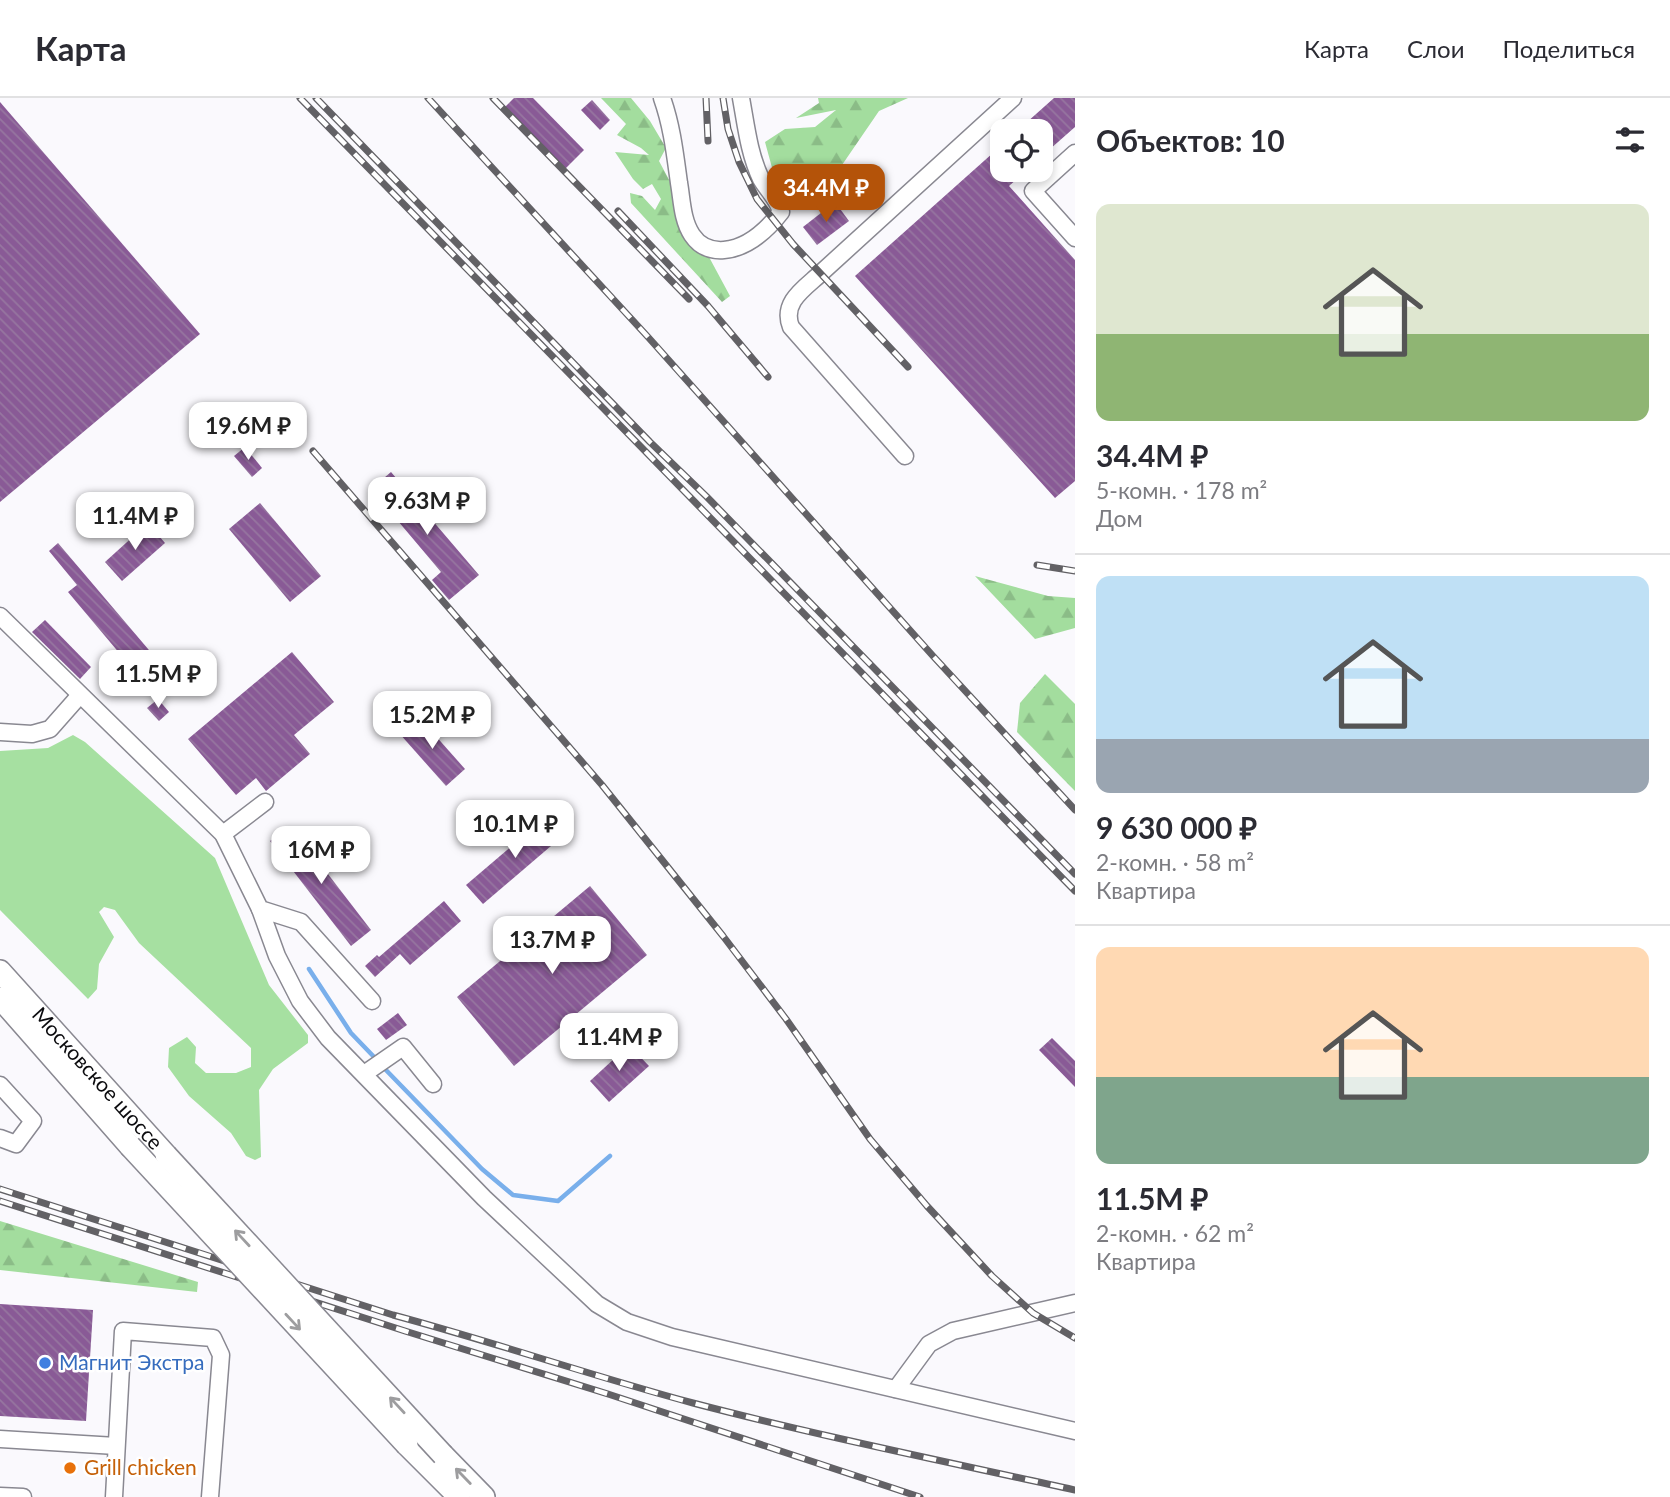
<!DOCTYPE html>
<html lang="ru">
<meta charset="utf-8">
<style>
:root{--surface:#fff;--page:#f2f2f3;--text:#2b2b33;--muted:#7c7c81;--line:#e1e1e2;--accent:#b45309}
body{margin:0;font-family:Lato,sans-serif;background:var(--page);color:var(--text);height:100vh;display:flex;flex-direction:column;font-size:26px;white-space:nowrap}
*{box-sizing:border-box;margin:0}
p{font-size:23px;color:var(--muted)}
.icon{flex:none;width:38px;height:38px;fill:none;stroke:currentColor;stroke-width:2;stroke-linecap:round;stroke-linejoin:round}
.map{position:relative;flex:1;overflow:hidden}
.drawer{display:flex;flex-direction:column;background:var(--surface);width:595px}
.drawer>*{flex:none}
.tools{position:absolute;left:990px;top:21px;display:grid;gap:14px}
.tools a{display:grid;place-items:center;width:63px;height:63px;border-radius:14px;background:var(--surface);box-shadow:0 4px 10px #0003;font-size:35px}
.price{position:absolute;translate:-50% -60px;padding:0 16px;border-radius:14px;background:#fff;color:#222;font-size:23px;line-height:46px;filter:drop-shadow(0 2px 4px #0008)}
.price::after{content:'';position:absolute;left:50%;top:42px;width:21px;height:16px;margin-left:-10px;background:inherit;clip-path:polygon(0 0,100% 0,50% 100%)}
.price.active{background:var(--accent);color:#fff}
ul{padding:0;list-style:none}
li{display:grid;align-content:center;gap:14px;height:371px;padding:0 21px}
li+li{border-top:2px solid var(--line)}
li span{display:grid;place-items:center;height:217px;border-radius:14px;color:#555}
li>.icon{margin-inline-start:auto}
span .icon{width:126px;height:126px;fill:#fffc;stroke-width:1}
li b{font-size:30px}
h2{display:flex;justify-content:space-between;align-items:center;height:84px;padding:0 21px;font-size:30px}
header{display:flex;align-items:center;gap:42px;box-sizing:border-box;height:98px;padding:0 35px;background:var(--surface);border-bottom:2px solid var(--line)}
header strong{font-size:33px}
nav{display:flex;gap:38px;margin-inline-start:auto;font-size:24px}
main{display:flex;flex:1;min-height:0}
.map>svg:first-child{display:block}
.grass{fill:#a6e0a1}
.forest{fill:url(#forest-firs)}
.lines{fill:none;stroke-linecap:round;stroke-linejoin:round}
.stream{stroke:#79afeb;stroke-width:4.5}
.building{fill:url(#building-back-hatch)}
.minor-casing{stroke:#898891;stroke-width:19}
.major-casing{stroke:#898891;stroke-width:24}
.minor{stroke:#fff;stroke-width:16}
.major{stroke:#fff;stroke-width:21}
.rail-casing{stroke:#626165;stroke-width:7}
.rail{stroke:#fff;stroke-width:4.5;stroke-dasharray:13;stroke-linecap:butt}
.major-bridge-casing{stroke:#898891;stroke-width:24;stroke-linecap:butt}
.major-bridge{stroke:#fff;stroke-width:21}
.oneway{stroke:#9d9d9f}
.shop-dot{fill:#3f7fe0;stroke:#fff;stroke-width:2.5}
.food-dot{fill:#e8710a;stroke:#fff;stroke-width:2.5}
.labels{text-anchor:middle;stroke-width:5;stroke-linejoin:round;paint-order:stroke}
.street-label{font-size:21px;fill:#0b0b0e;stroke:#fff}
.shop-label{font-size:21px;fill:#366cbe;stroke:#fff;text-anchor:start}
.food-label{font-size:21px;fill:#c56008;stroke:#fff;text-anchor:start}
</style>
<header>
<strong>Карта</strong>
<nav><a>Карта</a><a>Слои</a><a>Поделиться</a></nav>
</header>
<main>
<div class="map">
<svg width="1075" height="1399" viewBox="0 0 1075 1399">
<defs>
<pattern id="forest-firs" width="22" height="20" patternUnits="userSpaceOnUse" patternTransform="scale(1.75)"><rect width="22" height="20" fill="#a3dd9e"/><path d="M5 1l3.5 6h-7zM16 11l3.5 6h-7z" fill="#8bbc87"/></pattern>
<pattern id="building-back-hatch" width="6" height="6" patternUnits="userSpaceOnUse" patternTransform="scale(1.75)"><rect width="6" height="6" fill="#895a96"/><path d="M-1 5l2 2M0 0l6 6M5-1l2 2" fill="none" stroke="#9676a0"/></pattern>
</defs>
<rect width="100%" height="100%" fill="#faf9fd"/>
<path class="grass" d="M73,637l12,7 130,116 54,127 39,50v8l-35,26 -14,21 2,67 -6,3 -9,-4 -15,-23 -42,-37 -21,-29 1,-19 18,-11 9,10 -1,16 11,10h30l15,-6v-19l-112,-105 -24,-33 -11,-3 -5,5 15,25 -15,27 -2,25 -9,10 -88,-89v-159l48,-3z"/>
<g class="forest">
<path d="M601,0h30l19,23 16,27 -7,13 15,28 15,55 20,13 21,39 -8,6 -91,-99 -1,-10 12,3 13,14 6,-11 -9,-15 -9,5 -10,-10 -18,-27 34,3 -8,-7 -24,-13 9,-11z"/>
<path d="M818,0h90l-29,13 -50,73 -8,-6 -17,-7 -16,10 -14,-6 -9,-33 20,-13 30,-2 21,-17 -40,8 23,-15z"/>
<path d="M975,478l73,20 27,2v30l-40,11z"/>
<path d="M1045,576l30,30v87l-58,-59 3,-29z"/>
<path d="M0,1123l198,61 -1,10 -197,-22z"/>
</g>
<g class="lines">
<g class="stream">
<path d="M309,871l42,64 25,26"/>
<path d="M384,970l98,101 31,26 45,6 52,-45"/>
</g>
</g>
<g class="building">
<path d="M514,0h19l51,52 -19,19 -60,-62z"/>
<path d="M1054,0h21v29l-34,30v-26h-24z"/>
<path d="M592,2l18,20 -10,10 -19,-20z"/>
<path d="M0,4l200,232 -200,168z"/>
<path d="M1003,46v26h24l-18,16 66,74v221l-20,17 -200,-222z"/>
<path d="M835,104l14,19 -32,24 -14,-18z"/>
<path d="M245,349l17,21 -10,9 -18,-21z"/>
<path d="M391,374l88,103 -30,25 -17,-20 9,-8 -70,-83z"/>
<path d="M260,405l61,73 -31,26 -61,-73z"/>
<path d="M148,425l17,20 -43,38 -17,-19z"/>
<path d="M58,445l113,133 -19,16 -84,-100 9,-7 -28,-34z"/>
<path d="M45,522l46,47 -11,12 -48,-47z"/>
<path d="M292,554l42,50 -40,33 16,19 -44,37 -10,-13 -20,17 -48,-56z"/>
<path d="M158,601l11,13 -10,9 -12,-13z"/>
<path d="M418,618l47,53 -19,17 -47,-53z"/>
<path d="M548,717l17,19 -82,70 -17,-19z"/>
<path d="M291,728l80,104 -20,16 -81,-105z"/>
<path d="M590,788l57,69 -133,111 -57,-69z"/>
<path d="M444,803l17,20 -51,44 -10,-11 -25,23 -10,-11 12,-11 2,2z"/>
<path d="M398,915l9,12 -21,15 -9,-11z"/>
<path d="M1052,940l23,23v26l-36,-37z"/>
<path d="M629,947l20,21 -40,36 -19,-21z"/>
<path d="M0,1206l93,6 -7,111 -86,-5z"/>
</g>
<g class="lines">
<g class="minor-casing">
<g id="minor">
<path d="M662,0c10,28 13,56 17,85 3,17 3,37 13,52 8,12 19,16 32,15 24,-2 43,-20 57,-38 -3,-13 -13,-21 -20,-33 -12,-25 -15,-54 -20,-81"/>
<path d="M1075,55l-42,38 42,47"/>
<path d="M905,358l-114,-129c-10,-25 14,-39 30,-54l192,-175"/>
<path d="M0,518l223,218 37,75 41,13 71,79"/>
<path d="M0,634l32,2 18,-5 30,-34"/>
<path d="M223,736l42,-32"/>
<path d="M260,811l17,47 23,45 28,37 156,160 113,106 30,18 45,15 403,94"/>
<path d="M364,976l39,-27 30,37"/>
<path d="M0,987l33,36 -17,23 -16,-6"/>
<path d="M896,1291l33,-45 24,-13 122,-28"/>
<path d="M0,1341l116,7"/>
<path d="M0,1398l23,1"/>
<path d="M114,1399l9,-166 90,7 8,17 -11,142"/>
</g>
</g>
<g class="major-casing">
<g id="major">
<path id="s1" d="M0,873l166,184"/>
<path d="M0,900l130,148"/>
<path d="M407,1347l52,52"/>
<path d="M443,1357l41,42"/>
</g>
</g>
<use href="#minor" class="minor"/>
<use href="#major" class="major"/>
<g class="rail-casing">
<g id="rail">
<path d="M300,0l775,793"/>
<path d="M316,0l334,344 57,55 368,377"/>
<path d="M428,0l220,239 285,319 142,154"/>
<path d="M493,0l196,201"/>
<path d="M706,0l2,43"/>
<path d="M723,0l5,31 11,33 18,37 36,45 115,123"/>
<path d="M618,113l90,95 60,71"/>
<path d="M313,353l289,334 121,151 63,83 84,120 57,67 65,70 41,37 42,25"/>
<path d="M1037,467l38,6"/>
<path d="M0,1091l393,126c101,27 199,61 300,88 126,33 255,59 382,87"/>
<path d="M0,1103l405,130 203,63 312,103"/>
</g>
</g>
<use href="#rail" class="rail"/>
<g class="major-bridge-casing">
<g id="major-bridge">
<path d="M130,1048l277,299"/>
<path d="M166,1057l277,300"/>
</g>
</g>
<use href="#major-bridge" class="major-bridge"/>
</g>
<defs><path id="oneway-shaft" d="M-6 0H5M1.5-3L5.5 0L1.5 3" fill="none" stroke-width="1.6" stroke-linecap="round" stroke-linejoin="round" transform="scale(1.75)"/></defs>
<g class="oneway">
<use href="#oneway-shaft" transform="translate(242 1140) rotate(-133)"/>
<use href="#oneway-shaft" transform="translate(293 1224) rotate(47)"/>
<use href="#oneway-shaft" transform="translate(397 1307) rotate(-133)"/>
<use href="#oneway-shaft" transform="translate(463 1378) rotate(-134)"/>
</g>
<circle class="shop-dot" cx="45" cy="1265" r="7"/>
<circle class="food-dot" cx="70" cy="1370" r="7"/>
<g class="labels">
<g class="street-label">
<text dy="7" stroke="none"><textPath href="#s1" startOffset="145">Московское шоссе</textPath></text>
</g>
<g class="shop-label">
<text x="59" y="1272">Магнит Экстра</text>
</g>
<g class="food-label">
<text x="84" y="1377">Grill chicken</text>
</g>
</g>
</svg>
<div class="tools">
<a><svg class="icon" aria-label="locate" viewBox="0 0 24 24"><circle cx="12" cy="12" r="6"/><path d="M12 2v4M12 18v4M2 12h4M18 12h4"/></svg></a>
</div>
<b class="price active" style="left:826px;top:126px">34.4M ₽</b>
<b class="price" style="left:248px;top:364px">19.6M ₽</b>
<b class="price" style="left:427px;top:439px">9.63M ₽</b>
<b class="price" style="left:135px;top:454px">11.4M ₽</b>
<b class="price" style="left:158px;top:612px">11.5M ₽</b>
<b class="price" style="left:432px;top:653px">15.2M ₽</b>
<b class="price" style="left:515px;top:762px">10.1M ₽</b>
<b class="price" style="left:321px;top:788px">16M ₽</b>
<b class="price" style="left:552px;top:878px">13.7M ₽</b>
<b class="price" style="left:619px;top:975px">11.4M ₽</b>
</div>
<section class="drawer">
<h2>Объектов: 10<svg class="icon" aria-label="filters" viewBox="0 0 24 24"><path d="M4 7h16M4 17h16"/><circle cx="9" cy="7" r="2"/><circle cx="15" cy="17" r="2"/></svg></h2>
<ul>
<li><span style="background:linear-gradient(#dfe7d0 60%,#8fb573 0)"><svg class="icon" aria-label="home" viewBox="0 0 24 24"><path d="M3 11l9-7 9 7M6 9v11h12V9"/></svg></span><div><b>34.4M ₽</b><p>5-комн. · 178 m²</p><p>Дом</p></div></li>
<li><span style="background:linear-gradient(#bfe0f5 75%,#9aa5b1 0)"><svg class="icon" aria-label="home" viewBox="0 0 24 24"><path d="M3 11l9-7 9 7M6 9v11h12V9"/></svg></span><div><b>9 630 000 ₽</b><p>2-комн. · 58 m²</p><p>Квартира</p></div></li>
<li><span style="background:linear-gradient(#ffd9b3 60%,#7fa58c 0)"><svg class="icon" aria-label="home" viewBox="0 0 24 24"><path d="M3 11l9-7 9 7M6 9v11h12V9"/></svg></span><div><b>11.5M ₽</b><p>2-комн. · 62 m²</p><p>Квартира</p></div></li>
</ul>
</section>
</main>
